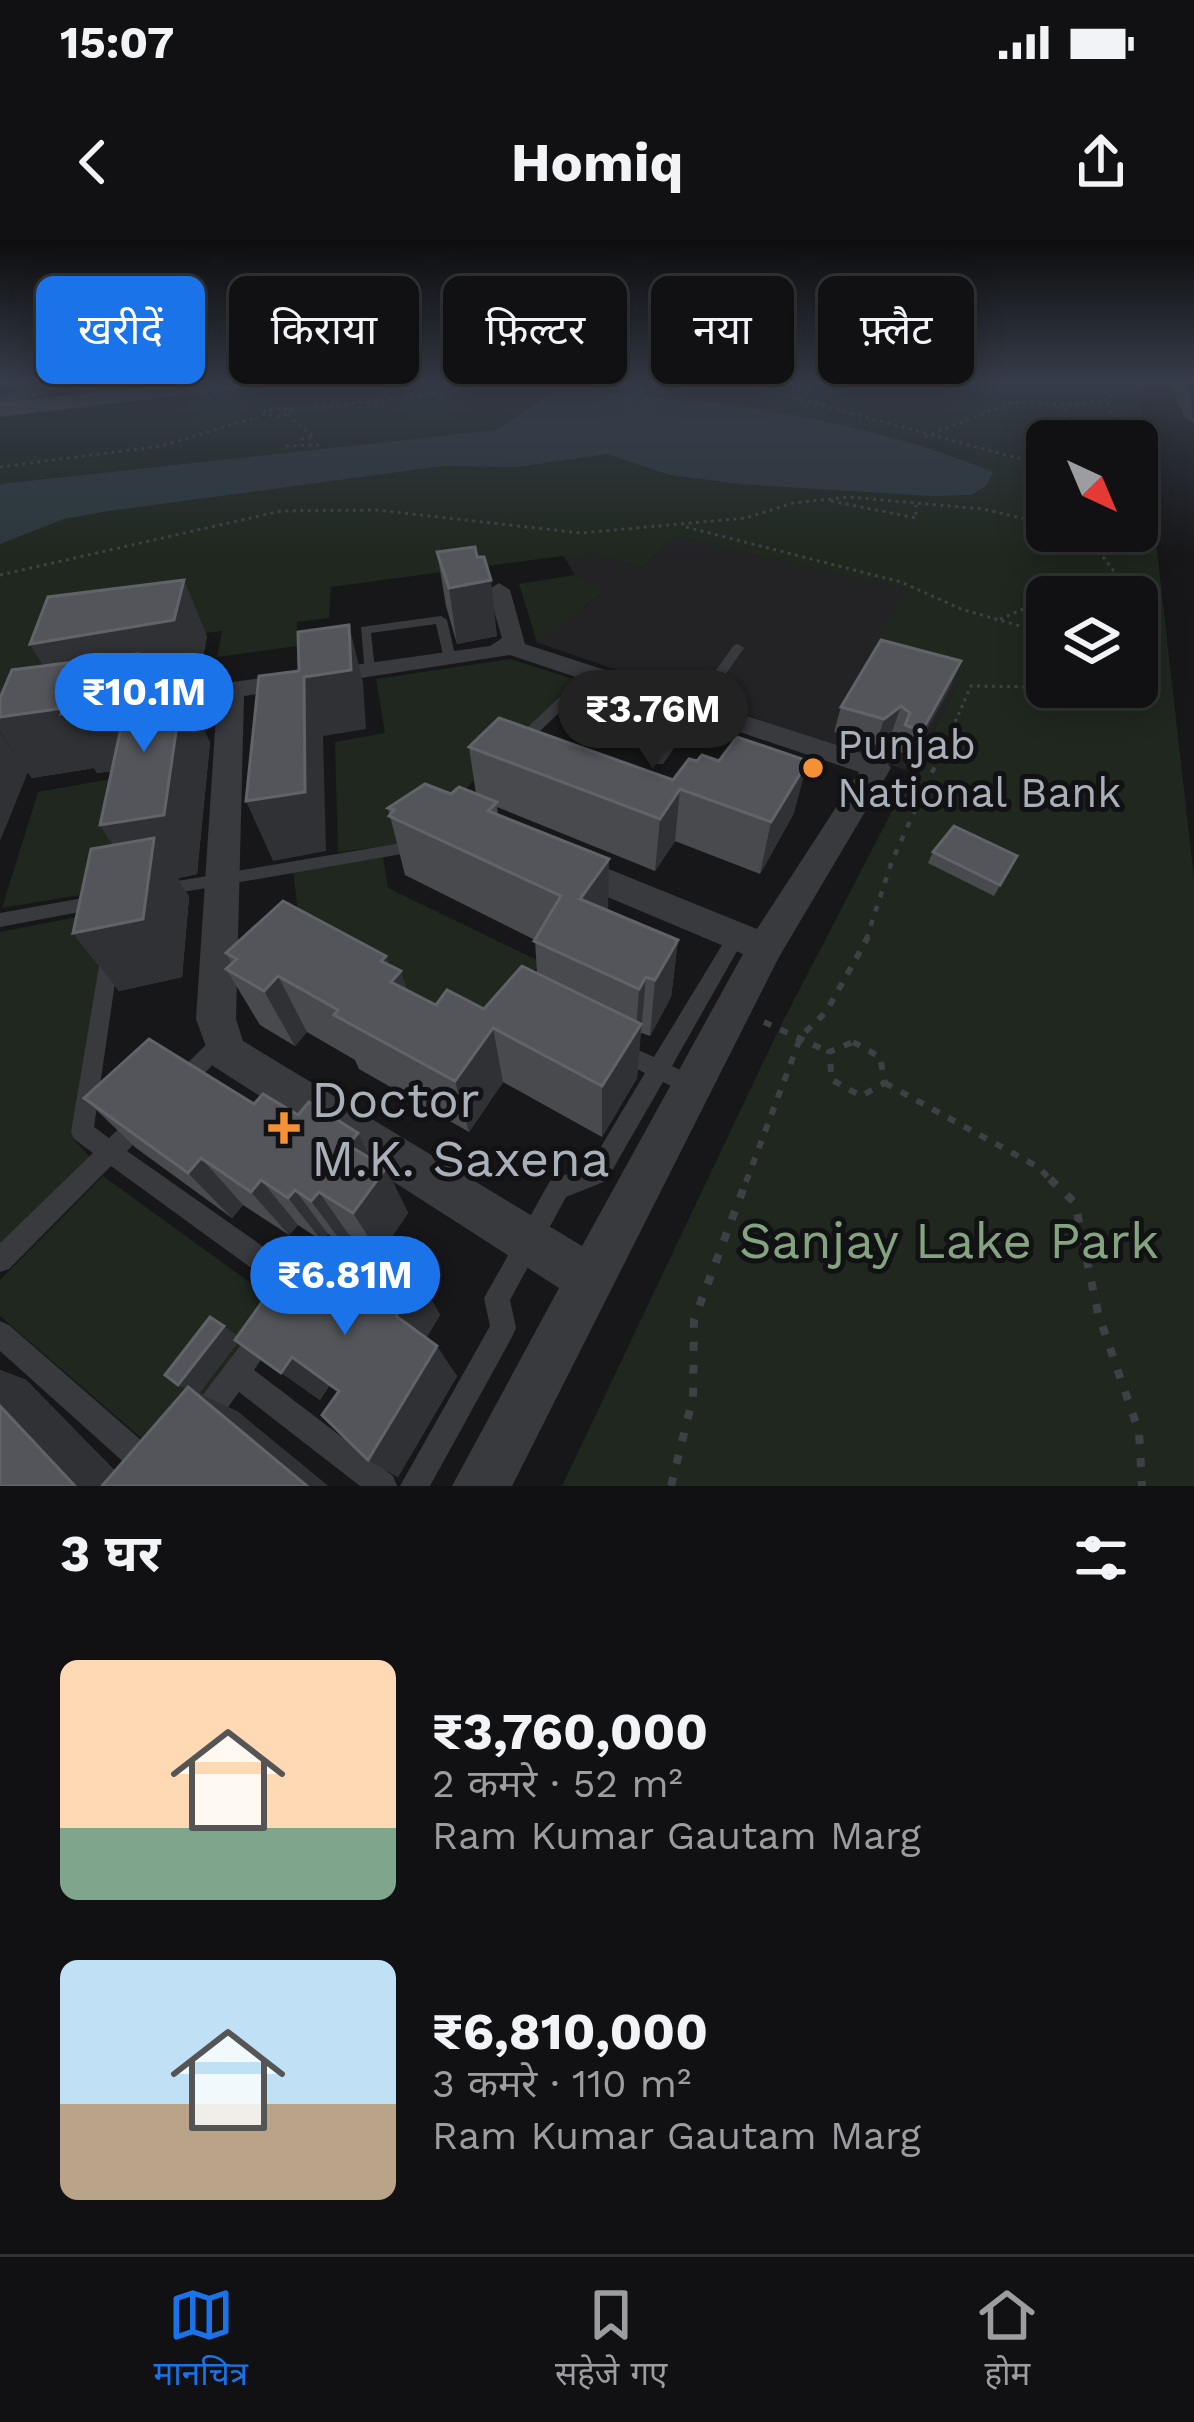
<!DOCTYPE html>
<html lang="hi">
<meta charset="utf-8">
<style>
:root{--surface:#111113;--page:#1e1f21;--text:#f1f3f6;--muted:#9c9da0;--line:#303133;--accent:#1a73e8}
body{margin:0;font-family:"Work Sans","Noto Sans Devanagari",sans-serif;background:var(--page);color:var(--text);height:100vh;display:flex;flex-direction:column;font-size:45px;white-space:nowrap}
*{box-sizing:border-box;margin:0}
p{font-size:39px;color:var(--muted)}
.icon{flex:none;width:66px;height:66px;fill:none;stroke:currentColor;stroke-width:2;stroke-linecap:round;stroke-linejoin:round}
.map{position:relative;height:1246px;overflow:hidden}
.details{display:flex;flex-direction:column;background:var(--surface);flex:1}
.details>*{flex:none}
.hud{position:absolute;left:36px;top:36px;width:1122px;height:108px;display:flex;gap:24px}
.needle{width:78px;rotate:136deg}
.fabs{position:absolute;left:1026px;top:180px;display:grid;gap:24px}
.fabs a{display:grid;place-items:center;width:132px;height:132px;border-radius:18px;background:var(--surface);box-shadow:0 6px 30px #0003,0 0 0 3px var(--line);font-size:60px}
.price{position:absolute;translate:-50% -102px;padding:0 27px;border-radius:42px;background:var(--accent);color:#fff;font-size:39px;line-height:78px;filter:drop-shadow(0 3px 6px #0008)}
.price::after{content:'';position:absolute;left:50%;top:72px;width:36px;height:27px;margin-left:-18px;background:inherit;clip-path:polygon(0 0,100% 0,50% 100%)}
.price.active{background:#222;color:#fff}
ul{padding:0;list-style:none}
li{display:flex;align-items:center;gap:36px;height:300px;padding:0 60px}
li span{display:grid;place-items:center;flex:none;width:336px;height:240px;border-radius:18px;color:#555}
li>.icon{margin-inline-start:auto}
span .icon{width:144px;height:144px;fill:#fffc;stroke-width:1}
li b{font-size:51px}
h2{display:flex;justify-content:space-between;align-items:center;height:144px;padding:0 60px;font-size:51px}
.tag{padding:0 42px;border-radius:18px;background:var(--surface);box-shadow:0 6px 30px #0003,0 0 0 3px var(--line);font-size:42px;line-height:108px}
.tag.active{background:var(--accent);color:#fff}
.status{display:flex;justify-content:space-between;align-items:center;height:84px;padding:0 60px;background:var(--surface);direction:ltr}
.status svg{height:33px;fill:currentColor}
header{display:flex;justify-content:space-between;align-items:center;height:156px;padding:0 60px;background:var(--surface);font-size:54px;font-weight:700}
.tabs{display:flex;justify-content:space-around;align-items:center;height:168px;border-top:3px solid var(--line);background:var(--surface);font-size:33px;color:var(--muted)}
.tabs a{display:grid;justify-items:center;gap:6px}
.tabs .active{color:var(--accent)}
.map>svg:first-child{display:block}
.built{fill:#232326}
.green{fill:#1f271e;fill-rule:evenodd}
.water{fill:#2c383d}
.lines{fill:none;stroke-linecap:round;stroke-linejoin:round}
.path-far3{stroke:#3d4145;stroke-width:3;stroke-dasharray:3 4.5;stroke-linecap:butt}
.path-far2{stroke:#3d4145;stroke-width:4.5;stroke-dasharray:6 9;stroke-linecap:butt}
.path-far1{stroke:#3d4145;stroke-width:6;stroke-dasharray:8 10;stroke-linecap:butt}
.path{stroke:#3d4145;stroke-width:8;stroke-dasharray:9 14;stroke-linecap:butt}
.service{fill:#383a3e;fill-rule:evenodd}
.minor{fill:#383a3e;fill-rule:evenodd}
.tertiary{fill:#383a3e;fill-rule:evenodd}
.secondary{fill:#45494e;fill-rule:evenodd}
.wall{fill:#484a4e}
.shaded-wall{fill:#303134}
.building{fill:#53555a;stroke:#606368;stroke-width:3}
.poi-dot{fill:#f39134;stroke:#121214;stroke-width:4.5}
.labels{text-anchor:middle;stroke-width:10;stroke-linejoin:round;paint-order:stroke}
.poi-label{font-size:42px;fill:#a9b0b9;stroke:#121214;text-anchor:start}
.near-poi-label{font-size:51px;fill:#a9b0b9;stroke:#121214;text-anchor:start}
.near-park-label{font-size:51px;fill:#84a47f;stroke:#121214}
</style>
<div class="status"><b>15:07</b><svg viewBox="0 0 49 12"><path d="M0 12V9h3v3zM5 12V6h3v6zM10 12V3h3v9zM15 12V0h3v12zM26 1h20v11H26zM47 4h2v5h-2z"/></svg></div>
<header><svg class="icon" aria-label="back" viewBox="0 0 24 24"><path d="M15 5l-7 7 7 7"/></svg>Homiq<svg class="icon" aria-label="share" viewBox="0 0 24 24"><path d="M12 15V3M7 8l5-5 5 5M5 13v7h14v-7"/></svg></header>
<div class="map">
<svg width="1194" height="1246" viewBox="0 0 1194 1246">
<rect width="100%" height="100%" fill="#171719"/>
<path class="built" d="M676,296l234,54 50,91 -49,91 -375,-130 67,-49 -28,-18 -12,-20 29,-4 50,17z"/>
<g class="green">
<path d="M258,142h880l56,496v608h-632l217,-457 180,-347 -91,-28 41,-64 -233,-54 -34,32 -50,-16 -261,35 -2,31 -32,4v24l-80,11 5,-26 -176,21 -23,60 -23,6v-304zM1047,201h90v90h-90zM1047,357h90v90h-90z"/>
<path d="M575,335l29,17 -67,50 -18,-58z"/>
<path d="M510,419l67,21 -167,163 -72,9 -3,-110 50,-9 -9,-54z"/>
<path d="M133,535l-24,115 -107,18 36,-116z"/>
<path d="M383,617l5,31 153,74 -58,78 -181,-93 -9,-77z"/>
<path d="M108,671l-35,228 18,19 -91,89v-315z"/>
<path d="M103,936l174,126 -115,154 -162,-140v-36z"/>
</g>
<path class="water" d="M555,151c144,4 304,26 438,81l-7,14 -15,9 -40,1 -191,-12 -70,-9 -63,-21 -89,13 -75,-1 -334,45 -45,8 -64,25v-60l497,-54z"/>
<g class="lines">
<g class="path-far3">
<path d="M616,142l23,7"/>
<path d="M735,142l312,84"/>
<path d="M957,142l33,3"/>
<path d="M1105,142l6,9 -3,16 20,34"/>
<path d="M652,149l6,2 -6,1"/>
<path d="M637,151l-6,2 16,-2 -5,1"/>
<path d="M292,169l-11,8 -21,-3c22,-10 42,-4 65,-7 60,-8 118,-12 178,-25"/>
<path d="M287,175l27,22 -12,2v7"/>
<path d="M925,197l87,-35 63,3 33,-5"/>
<path d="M1062,201l4,-34"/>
<path d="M286,206l34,-1"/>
<path d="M0,227l161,-21 97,-29"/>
<path d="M831,261l85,17v-13"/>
<path d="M686,287l215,55 60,27 86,25"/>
<path d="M1066,291l38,27 29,39"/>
<path d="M0,335l281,-64 95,-1 205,23 165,-15 47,-15 56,-6 134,12 64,15"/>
<path d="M1000,379l47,-20"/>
<path d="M1137,382l9,42 -9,12"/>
<path d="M1048,447h35"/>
<path d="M943,509l28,-63 76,1"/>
</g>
<path class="path-far2" d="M866,700l26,-79 52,-115"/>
<g class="path-far1">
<path d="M764,782l65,30"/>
<path d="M853,802l27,15 5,26 -24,13 -29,-16 -3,-28z"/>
<path d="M885,843l153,84 15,15"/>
<path d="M746,942l55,-146 25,-24 42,-75"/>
</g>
<g class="path">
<path d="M1050,939l25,24 23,110 41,119 3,54"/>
<path d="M671,1246l22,-89 1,-77 53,-141"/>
</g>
<g class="service">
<path d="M441,376l6,4 9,39 -2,3h-8l-2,-3 -8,-35 -65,9 4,37 -6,4 -4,-1 -4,-46z"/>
<path d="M738,404l6,4 -81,116h-10l-2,-3 2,-3 81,-113z"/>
<path d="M592,430l5,1v6l-75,71h-10l-2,-3 2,-3 75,-71z"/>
<path d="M890,496l7,4 -16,31 -5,2 -5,-2 -2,-3 14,-28z"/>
<path d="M419,600l6,2 2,4 -2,4 -265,46 -6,-1 -3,-5 3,-5 6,-1z"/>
<path d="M100,655l6,2 3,5 -3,5 -106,20v-14z"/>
<path d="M736,690l6,2 3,5 -73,129 26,12 3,7 -3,7 -7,3 -28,-13 -57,99 -40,16 -56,103 6,28 -4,9 -82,149h-30l90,-160 -6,-28 66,-117 40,-16 55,-92 -30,-15 -3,-6 3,-6 7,-3 32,14 76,-125z"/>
<path d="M110,708l6,2 3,5 -25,172 15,11 24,-23 8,-3 8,3 3,7 -3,7 -22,22 178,125 3,9 -3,9 -9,3 -9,-3 -176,-128 -102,103 -9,3v-29l93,-90 -19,-14 -3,-7 30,-177 3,-5z"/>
<path d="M221,794l7,3 3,6 -3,6 -40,41 -7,3 -7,-3 -3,-7 3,-7 40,-39z"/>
<path d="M0,1081l9,4 149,130 4,10 -4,10 -10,4 -10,-4 -138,-124z"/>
<path d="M265,1081l9,4 4,9 -24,36 139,106 4,10h-37l-121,-94 -27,37 -10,4 -10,-4 -4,-10 4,-10 64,-84z"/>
</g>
<g class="minor">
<path d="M7,142h16l15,12 -12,3z"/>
<path d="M50,142h28l65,16 -7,4z"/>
<path d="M499,343l11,7 15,54 361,117 5,7 -112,189 -267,529h-60l107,-198 -346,-222 -17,-47 21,-319 -71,10 -13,-8 13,-8 344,-48 12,-8 -14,-48zM510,415l349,117 -102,157 -178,-72h-24l-5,9 5,9 188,79 -161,292 -339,-205 -7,-22 8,-323z"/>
</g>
<g class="tertiary">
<path d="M48,142l24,1 -72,26v-12z"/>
<path d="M1170,142h18l6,41 -10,-6z"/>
</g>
<path class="secondary" d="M189,142h64l-10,6 -243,29v-14z"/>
</g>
<g class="wall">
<path d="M437,312l40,5 20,79 -40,8 -11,-38z"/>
<path d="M207,396l-8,42 -46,8 57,56 -13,132 -19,4 11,19 -7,80 -63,14 -46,-58 39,-88v-74l-15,2 -3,-5 -62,10 -32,-47v-33l43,-32z"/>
<path d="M951,446l-39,70 -16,-5 5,-13 -9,-6 -16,13 -42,-13 7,-25z"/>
<path d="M577,462l55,17 -8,8 -25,6 -22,-10z"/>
<path d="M469,507l204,33 121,33 -34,61 -85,-33 -20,30 -158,-64 1,8 111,96 69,29 -7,57 -21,39 -8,-3 -2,2 -3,43 -35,59 -99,-55 -34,50 -110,-63 -4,-9 -48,-28 -12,14 -35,-21 -34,-56 6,-5 -6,-11 160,3 3,9 18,25 29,15 48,4 53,-36 -2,-33 -130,-65 -17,-67 63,-14h25z"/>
<path d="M933,612l84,4 -23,40 -66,-33z"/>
<path d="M84,858l170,6 104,29 14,26 14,9 22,45 -28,41 39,25 21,36 -14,23 31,38 -59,101 -30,-17 -30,-68 -9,-6 -9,14 -82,-58 -39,51 39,19 90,74h-328v-116l26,10 89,91 123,-135 96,-63 9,-2 19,-27 -13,-9 -6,9 -15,-10 -6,7 -24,-16 -9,10 -46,-30 -11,13 -96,-70z"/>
</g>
<g class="shaded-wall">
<path d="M184,340l23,56 -8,42 -46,8 13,26 -15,54 -32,-59 6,-16 -61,10 -34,-57z"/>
<path d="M491,340l6,56 -40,8 -8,-56z"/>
<path d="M349,385l14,57 3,47 -43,7 3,115 -53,10 -27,-60 58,-124z"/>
<path d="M961,421l-10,25 -39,70 10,-25z"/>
<path d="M183,443l27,59 -13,132 -19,4 11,19 -7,80 -63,14 -46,-58 65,-48 -38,-60z"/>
<path d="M632,458v21l-8,8 -25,6v-21z"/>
<path d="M106,461l33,59 -11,9 -31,4 -3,-5 -62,10 -32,-47v-14z"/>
<path d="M901,466l-9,26 -16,13 8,-26z"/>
<path d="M0,492l28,40 -28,69z"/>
<path d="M808,521l-14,52 -34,61 11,-52z"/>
<path d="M680,549l-5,52 -20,30 5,-52z"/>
<path d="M609,619l-1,59 -28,-19z"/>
<path d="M678,700l-7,57 -21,39 5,-56z"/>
<path d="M386,716l8,23 7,-8 18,56 -19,-10 -19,-56z"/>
<path d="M278,736l29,56 -12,14 -31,-55z"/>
<path d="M646,737l-9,101 -35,59v-51l34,-54 3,-43z"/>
<path d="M493,788l10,54 -34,50 -14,-51z"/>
<path d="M358,893l22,42 6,-7 22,45 -28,42 -27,-42 -5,-68z"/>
<path d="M201,918l42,47 -11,13 -44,-45z"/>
<path d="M261,940l37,45 -9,10 -38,-43z"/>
<path d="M295,950l33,44 -6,7 -34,-43z"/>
<path d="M319,952l30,43 -6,9 -32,-43z"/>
<path d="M419,1039l21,36 -20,34 -24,-33z"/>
<path d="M224,1086l17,12 -42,55 39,19 90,74h-21l-111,-92 -18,-9z"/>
<path d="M437,1106l20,30 -59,101 -30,-17z"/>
<path d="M292,1117l37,29 -9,14 -39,-27z"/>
<path d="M0,1130l26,10 103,106h-54l-75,-80z"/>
</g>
<g class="building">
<path d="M475,307l2,10h7l7,23 -42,8 -12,-36z"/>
<path d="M184,340l-10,40 -144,24 18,-47z"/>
<path d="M349,385l2,45 -47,7 1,115 -59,9 13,-125 40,-5 -1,-39z"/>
<path d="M881,400l80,21 -39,70 -17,-6 5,-12 -9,-7 -17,13 -43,-12z"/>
<path d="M137,414l-18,53 -13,-6 -12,9 -33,4 3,-6 -64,9v-19l12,-28z"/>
<path d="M605,440l23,9 4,9 -7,8 -26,6 -22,-10 3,-16z"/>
<path d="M183,443l-19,132 -64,10 29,-134z"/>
<path d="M499,478l174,62 16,-21 8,2 5,-6 17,6 18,-24 71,24 -37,61 -91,-33 -20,30 -191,-72z"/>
<path d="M425,544l26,10 8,-7 38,15 -9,9 121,48 -29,40 98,41 -23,40 -9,-3 -7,12 -105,-48 27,-45 -172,-80 5,-6 -6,-2z"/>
<path d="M954,586l63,30 -17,29 -67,-33z"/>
<path d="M154,598l-11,81 -70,14 18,-84z"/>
<path d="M283,661l103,55 -5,5 20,10 -10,11 45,23 11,-15 37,19 38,-43 119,58 -39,62 -109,-58 -38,53 -121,-66 4,-5 -60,-34 -14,15 -38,-22 11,-10 -11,-6z"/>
<path d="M149,799l105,65 9,-10 35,21 11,-13 49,31 -10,12 38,23 -33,45 -34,-21 -8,9 -16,-11 -7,8 -27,-18 -10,12 -50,-34 -13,15 -104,-75z"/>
<path d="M363,1003l56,36 -23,37 41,30 -69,114 -46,-45 17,-24 -47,-34 -11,16 -46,-33 64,-90 35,23 9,-2z"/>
<path d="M210,1077l14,9 -46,59 -13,-10z"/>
<path d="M188,1147l119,99h-205z"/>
<path d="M0,1166l75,80h-75z"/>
</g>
<linearGradient id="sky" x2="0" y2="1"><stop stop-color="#0d0d0e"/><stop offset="0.45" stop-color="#363c49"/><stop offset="1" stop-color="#363c49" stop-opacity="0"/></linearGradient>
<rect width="1194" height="316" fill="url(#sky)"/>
<g class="poi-dot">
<circle cx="813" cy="528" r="12"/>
<path d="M278 870h12v12h12v12h-12v12h-12v-12h-12v-12h12z"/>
</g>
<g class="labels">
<g class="poi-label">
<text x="837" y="519">Punjab<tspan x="837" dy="48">National Bank</tspan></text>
</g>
<g class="near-poi-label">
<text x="311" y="877">Doctor<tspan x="311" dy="59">M.K. Saxena</tspan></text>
</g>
<g class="near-park-label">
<text x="949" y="1018">Sanjay Lake Park</text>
</g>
</g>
</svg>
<div class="fabs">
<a><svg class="needle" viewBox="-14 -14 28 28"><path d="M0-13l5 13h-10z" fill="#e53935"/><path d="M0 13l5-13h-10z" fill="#9c9da0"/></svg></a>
<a><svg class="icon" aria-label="layers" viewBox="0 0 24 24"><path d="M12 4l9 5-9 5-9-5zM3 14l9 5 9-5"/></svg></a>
</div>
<b class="price" style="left:144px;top:515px">₹10.1M</b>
<b class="price active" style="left:653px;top:532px">₹3.76M</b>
<b class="price" style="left:345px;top:1098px">₹6.81M</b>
<div class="hud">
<a class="tag active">खरीदें</a>
<a class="tag">किराया</a>
<a class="tag">फ़िल्टर</a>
<a class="tag">नया</a>
<a class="tag">फ़्लैट</a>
</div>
</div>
<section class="details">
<h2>3 घर<svg class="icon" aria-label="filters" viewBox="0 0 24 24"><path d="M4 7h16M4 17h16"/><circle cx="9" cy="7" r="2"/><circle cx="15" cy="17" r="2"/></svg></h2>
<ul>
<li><span style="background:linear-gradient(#ffd9b3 70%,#7fa58c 0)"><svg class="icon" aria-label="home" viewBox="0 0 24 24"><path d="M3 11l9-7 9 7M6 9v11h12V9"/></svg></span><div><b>₹3,760,000</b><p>2 कमरे · 52 m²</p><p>Ram Kumar Gautam Marg</p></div></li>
<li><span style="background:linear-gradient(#bfe0f5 60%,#b9a48a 0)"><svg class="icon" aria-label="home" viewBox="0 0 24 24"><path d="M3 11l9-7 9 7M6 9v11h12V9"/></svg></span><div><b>₹6,810,000</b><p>3 कमरे · 110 m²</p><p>Ram Kumar Gautam Marg</p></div></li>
</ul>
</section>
<nav class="tabs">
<a class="active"><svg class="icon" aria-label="map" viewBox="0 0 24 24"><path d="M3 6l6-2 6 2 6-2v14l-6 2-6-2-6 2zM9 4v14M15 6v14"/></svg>मानचित्र</a>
<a><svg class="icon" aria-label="saved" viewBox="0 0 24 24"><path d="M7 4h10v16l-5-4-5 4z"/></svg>सहेजे गए</a>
<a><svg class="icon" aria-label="home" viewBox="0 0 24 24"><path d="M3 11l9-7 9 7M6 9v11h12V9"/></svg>होम</a>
</nav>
